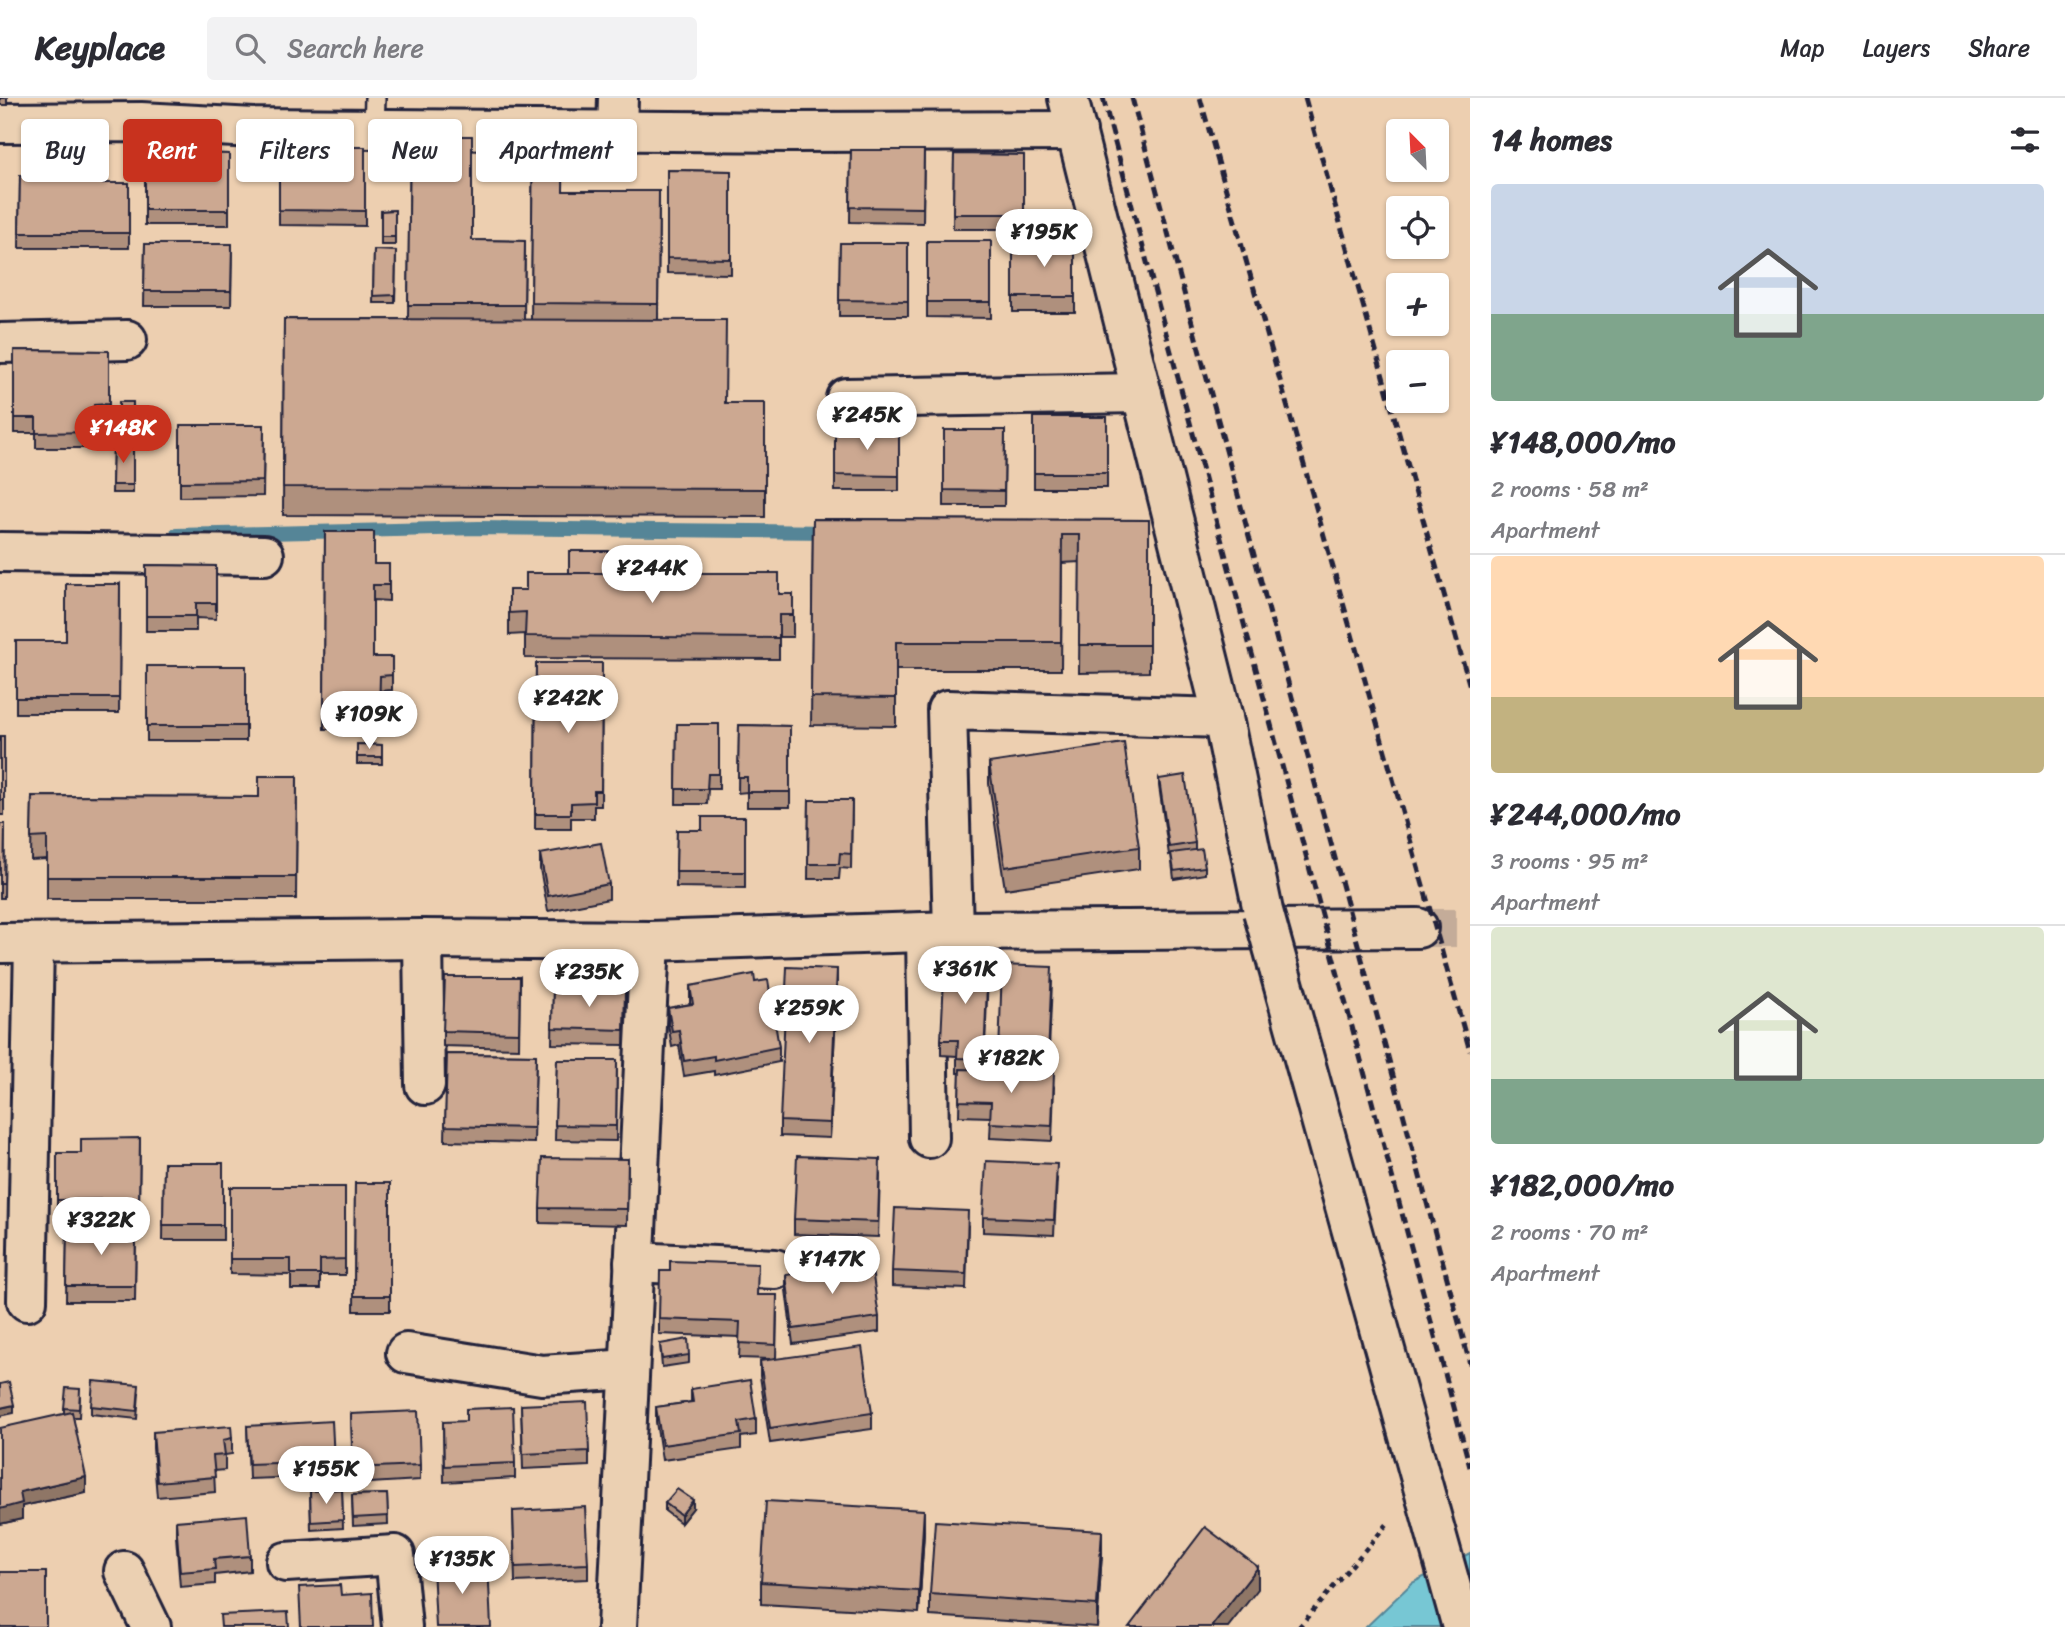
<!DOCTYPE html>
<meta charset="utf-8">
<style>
:root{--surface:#fff;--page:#f2f2f3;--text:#2b2b33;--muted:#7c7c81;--line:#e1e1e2;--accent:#c8321e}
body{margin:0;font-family:Sriracha,sans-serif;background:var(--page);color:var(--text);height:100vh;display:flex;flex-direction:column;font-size:26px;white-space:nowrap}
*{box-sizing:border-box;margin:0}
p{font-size:23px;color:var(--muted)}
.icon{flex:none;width:38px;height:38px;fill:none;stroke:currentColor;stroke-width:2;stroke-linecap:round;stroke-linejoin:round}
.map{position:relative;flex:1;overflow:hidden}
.side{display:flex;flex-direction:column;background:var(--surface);width:595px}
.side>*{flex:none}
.guide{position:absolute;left:21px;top:21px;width:665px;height:63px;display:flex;gap:14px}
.needle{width:46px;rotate:336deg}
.controls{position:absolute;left:1386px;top:21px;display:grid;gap:14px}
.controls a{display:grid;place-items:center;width:63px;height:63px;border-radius:7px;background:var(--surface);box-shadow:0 2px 5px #0004;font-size:35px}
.price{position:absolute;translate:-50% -60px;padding:0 16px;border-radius:24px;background:#fff;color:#222;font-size:23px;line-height:46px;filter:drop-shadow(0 2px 4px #0008)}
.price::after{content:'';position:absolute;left:50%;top:42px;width:21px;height:16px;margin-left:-10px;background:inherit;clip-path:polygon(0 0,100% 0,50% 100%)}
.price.selected{background:var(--accent);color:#fff}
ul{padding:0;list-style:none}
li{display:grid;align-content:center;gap:14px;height:371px;padding:0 21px}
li+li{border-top:2px solid var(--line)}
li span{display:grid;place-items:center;height:217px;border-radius:7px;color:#555}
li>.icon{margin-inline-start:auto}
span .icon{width:126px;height:126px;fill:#fffc;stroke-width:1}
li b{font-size:30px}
h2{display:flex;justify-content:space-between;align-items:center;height:84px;padding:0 21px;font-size:30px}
.tag{padding:0 24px;border-radius:7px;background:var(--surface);box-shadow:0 2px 5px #0004;font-size:24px;line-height:63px}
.tag.selected{background:var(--accent);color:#fff}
header{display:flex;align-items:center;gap:42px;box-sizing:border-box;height:98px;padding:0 35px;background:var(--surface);border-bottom:2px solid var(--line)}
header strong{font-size:33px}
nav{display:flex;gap:38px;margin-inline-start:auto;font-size:24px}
.search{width:490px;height:63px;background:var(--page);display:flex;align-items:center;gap:18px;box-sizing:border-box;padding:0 24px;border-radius:7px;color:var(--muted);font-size:26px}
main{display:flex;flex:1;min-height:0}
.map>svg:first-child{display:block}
.water{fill:#77c7d4;stroke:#558597;stroke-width:2}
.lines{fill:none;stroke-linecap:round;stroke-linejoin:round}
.stream{stroke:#558597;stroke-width:14}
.minor-tunnel{stroke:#c4ac99;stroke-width:38;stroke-dasharray:38 19;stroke-linecap:butt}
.service-casing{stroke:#22223b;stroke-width:24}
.minor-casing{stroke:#22223b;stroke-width:44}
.path{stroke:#22223b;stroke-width:4.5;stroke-dasharray:5 5;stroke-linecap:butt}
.service{stroke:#ebd0b2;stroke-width:19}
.minor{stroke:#ebd0b2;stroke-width:38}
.rail{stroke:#22223b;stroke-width:5;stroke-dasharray:10 5;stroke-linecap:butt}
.minor-bridge-casing{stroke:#22223b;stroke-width:44;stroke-linecap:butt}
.minor-bridge{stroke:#ebd0b2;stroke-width:38}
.wall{fill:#af907d;stroke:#22223b;stroke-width:2}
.shaded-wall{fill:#8f7666;stroke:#22223b;stroke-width:2}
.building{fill:#cca891;stroke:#22223b;stroke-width:2}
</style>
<header>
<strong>Keyplace</strong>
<div class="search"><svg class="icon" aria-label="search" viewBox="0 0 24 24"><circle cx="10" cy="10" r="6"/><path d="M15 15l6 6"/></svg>Search here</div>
<nav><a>Map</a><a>Layers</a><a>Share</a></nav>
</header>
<main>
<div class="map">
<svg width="1470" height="1529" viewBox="0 0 1470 1529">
<rect width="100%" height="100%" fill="#edcfb0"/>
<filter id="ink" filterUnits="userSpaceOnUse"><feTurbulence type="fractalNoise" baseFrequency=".0143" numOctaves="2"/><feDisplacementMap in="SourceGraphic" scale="14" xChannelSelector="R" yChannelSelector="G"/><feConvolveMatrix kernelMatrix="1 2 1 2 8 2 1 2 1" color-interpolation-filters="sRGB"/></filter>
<g filter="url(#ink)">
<path class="water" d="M1470,1455v70l-11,4h-93l46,-44z"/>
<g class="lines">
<path class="stream" d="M176,437l303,-7 352,4"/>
<path class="minor-tunnel" d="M1418,830h52"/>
<g class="service-casing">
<path id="service" d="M374,30l1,-30"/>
</g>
<g class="minor-casing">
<g id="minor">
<path d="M1068,0l155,620 40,193"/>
<path d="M0,25l141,-1 113,6 538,4 285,-1"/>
<path d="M617,33l1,-33"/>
<path d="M0,245l127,-3"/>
<path d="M846,300l296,-5"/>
<path d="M0,454l264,3"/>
<path d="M953,833l-6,-221 276,8"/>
<path d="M926,835l3,205"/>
<path d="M423,841l2,146"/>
<path d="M0,845l423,-4 227,2 303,-10 465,-3"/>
<path d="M1278,867l184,662"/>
<path d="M634,1164l141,7"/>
<path d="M27,1203l7,-358"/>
<path d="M406,1255l136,22 87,-6"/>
<path d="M286,1464l109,-7 7,72"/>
<path d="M124,1473l27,56"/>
<path d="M617,1529l33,-686"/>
</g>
</g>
<path class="path" d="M1299,1529l90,-105"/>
<use href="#service" class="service"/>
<use href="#minor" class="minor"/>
<g class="rail">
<path d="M1103,0l367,1369"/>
<path d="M1132,0l338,1266"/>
<path d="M1200,0l270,953"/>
<path d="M1305,0l165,589"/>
</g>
<g class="minor-bridge-casing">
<path id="minor-bridge" d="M1263,813l15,54"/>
</g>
<use href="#minor-bridge" class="minor-bridge"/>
</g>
<g class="wall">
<rect x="0" y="0" width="7" height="7"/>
<path d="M410,38l62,104 53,1 -1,79h7l2,-181 30,52h96l-1,129 67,83h40v114l-482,-2 1,-196h124z"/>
<path d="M326,49h39v79l-86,-1v-69h12z"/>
<path d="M851,52h73l-1,73 -73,-1z"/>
<path d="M145,55l84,1v71h-84z"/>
<path d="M954,56l70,1v74h-71z"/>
<path d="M667,72l64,1v103l-64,-1z"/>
<path d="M20,77l81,8h28v65h-110z"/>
<path d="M395,112v35h-14v-34z"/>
<path d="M1013,142l62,1v71h-62z"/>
<path d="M927,143h64v77l-64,-1z"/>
<path d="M840,145h68v73h-69z"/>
<path d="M145,146h87l-1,62h-87z"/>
<path d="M374,152l22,1 -1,52h-22z"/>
<path d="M14,252l95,1v69h-15v28h-58v-15h-22z"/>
<path d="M119,304h14v91h-21l1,-49h6z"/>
<rect x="1034" y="319" width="73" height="71"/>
<path d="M180,327h84l-1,71 -83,1z"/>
<rect x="835" y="331" width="64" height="62"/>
<path d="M944,332h61l-1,76h-60z"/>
<path d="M813,421l336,1v152l-70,1 1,-111 -18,1 -1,107h-165v56l-85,-1z"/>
<path d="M325,434l49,32h15v37l-16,-1v57h19v33l-12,1 -1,38h-55z"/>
<path d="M146,467l70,1v53l-20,-1v13h-50z"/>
<path d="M608,475l171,21h14v43h-14v22l-254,-1v-24l-16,1v-45h17z"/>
<path d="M120,486l-1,129h-103v-72h50z"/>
<path d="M536,565h66l-1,143h-7v12h-23v11h-36z"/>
<rect x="147" y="568" width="99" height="75"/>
<path d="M677,626h42v65h-11l-1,15h-31z"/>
<path d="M739,627l51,1v81h-43v-15l-9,1z"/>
<rect x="0" y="638" width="4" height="79"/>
<path d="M357,646l25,1v19h-25z"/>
<path d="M989,665l150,84v22l-134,20 -16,-105z"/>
<path d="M297,678l-1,123h-249v-40l-16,1 1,-64 227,1z"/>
<path d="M1159,681l36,64v7l10,17v7l-31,5 -3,-25 -2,1 -10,-69z"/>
<path d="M809,702h43l-1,69 -11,-1 -1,11h-31z"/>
<path d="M745,719v71l-69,-1 1,-57h25z"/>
<path d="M0,726h5l-1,74h-4z"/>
<path d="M540,756l69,30v15l-61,12 -8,-42z"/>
<path d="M988,877l-4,95h15v-15l53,-73 -4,90 6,15 -2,54 -62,-3 1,-21 -32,-1 1,-43h-3v-17l-16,-1v-15z"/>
<path d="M520,879l-1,71 -76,-2v-15z"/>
<path d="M755,884l24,65v15l-65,13v-4l-30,5 -5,-31 -7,2 -4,-23v-16l22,-4v-18z"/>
<path d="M837,887l-7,153 -50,-2v-15z"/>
<path d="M553,891l72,1 -1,55 -72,-1z"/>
<path d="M447,956l89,1 -2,88 -89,-2z"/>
<path d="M557,962h60l-1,81 -61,-1z"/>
<path d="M140,1040l-1,77h-82v-62h24z"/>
<path d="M628,1061l-1,66 -87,-2v-15z"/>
<path d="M164,1065h59v77h-60z"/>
<path d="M880,1076l-2,63 -84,-3v-15z"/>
<path d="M1057,1081l-3,56 -71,-3v-15z"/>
<path d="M355,1085h35v128h-36z"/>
<path d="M230,1089h115v88h-25v14h-29v-14l-61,-1z"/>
<path d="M968,1128l-2,63 -74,-3v-15z"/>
<path d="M136,1130l-1,73h-69l1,-72z"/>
<path d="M786,1177l93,42v15l-86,12 -7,-54z"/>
<path d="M758,1197l19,15 -1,49 96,54v16l-102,14 -10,-67v-15l10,-2 -31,-1 1,-21 -81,-3v-15z"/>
<path d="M660,1246l29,11v8l-27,4z"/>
<path d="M691,1291l65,30v16l-15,2v12l-79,11 -6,-38v-15l35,-5z"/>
<path d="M139,1295l-2,26 -46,-5v-8z"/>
<path d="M80,1299l-1,20h-6l13,76 -64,13v13l-22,5 64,-110v-6z"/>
<path d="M521,1307l68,46v15l-66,3z"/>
<path d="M351,1316l69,51v15l-67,4z"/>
<path d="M443,1324l72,41v15l-71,4z"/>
<path d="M247,1328l87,35v15l-85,3z"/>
<path d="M153,1334l79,6v16l-7,1v15l-11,1 1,21 -58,5 -4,-49z"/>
<path d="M342,1391l1,39 -32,2 -1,-39z"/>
<path d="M387,1396l1,30 -35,2 -1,-31z"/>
<path d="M665,1405l28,5 -12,15 -16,-12z"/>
<path d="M513,1413l75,53v15l-73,3z"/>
<path d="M176,1423l74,35v15l-35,4v9l-35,3 -4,-51z"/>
<path d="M924,1434l-5,81 -158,-9v-22z"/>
<path d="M1102,1455l-5,74 -167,-11v-22z"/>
</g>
<g class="shaded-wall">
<path d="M837,871v16l-7,153v-15z"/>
<path d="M14,1307v8l-14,3v-8z"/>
<path d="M86,1379v16l-64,13v13l-22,5v-15l20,-17z"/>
<path d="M693,1402v8l-12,15v-8z"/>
<path d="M924,1412v22l-5,81v-22z"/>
<path d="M1102,1433v22l-5,74v-22z"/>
<path d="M1258,1469v22l-30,38h-17z"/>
</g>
<g class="building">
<path d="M410,38h62v104l53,1 -1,64h-116z"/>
<path d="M533,41h31l-1,52h96l-1,113 -127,-1z"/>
<path d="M326,42v7h39v64l-86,-1v-54h12v-15z"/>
<path d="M162,43h31v12l36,1v56h-84v-57h17z"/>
<path d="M851,52h73l-1,58 -73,-1z"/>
<path d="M954,56l70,1v59h-71z"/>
<path d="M38,64h63v21h28v50h-110l1,-58h18z"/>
<path d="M667,72l64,1v88l-64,-1z"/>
<path d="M395,112v27h-14v-26z"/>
<path d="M1013,142l62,1v56h-62z"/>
<rect x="927" y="143" width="64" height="61"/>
<path d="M840,145h68v58l-69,-1z"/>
<path d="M145,146h87l-1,47h-87z"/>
<path d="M374,152l22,1 -1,44 -22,1z"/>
<path d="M284,221l442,1 -1,83h40v86l-482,-2z"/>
<path d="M14,252l95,1v53l-15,1v27l-58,1v-15h-22z"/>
<path d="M119,304h14l-1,36h-13z"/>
<rect x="1034" y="319" width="73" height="56"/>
<path d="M180,327h84l-1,56 -83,1z"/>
<path d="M835,331h64v47l-64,-1z"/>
<path d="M944,332h61l-1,61 -60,-1z"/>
<path d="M113,346l20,1v40h-21z"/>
<path d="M813,421l336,1v125h-70l1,-110h-18l-1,107h-165v56l-85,-1z"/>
<path d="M325,434h49v32h15v21h-16v72h19v18l-12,1 -1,38 -55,-1z"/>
<rect x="569" y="453" width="39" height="22"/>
<path d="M146,467l70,1v37h-20v13h-50z"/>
<path d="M526,475h253v21h14v21h-14v23l-254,-2 1,-24 -17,1v-23h17z"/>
<path d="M66,486h54l-1,114h-103v-57h50z"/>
<path d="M536,565h66l-1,128h-7v11l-23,1v11h-36z"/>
<rect x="147" y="568" width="99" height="60"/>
<path d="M677,626h42v50h-11l-1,15h-31z"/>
<path d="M739,627l51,1v66h-43v-15h-9z"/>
<rect x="0" y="638" width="4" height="64"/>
<path d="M1124,645l15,104 -134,20 -16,-104z"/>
<path d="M357,646l25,1v12h-25z"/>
<path d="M1185,677l10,68 -26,4 -10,-68z"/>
<path d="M259,678h38l-1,101h-249v-40l-16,1 1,-42 227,1z"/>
<path d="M809,702h43l-1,54 -11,-1 -1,11h-31z"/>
<path d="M702,719h43v55h-69l1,-42h25z"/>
<path d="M0,726h5l-1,59h-4z"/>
<path d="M601,745l8,41 -61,12 -8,-42z"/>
<path d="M1202,751l3,18 -31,4 -3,-18z"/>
<path d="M945,860l43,2 -4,99 -27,-1 1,-18h-17z"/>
<path d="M1002,867l50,2 -4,90 -49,-2z"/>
<path d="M787,869l50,2 -7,154 -50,-2z"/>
<path d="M754,876l1,8 13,-2 11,67 -65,13v-4l-30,5 -5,-31 -7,1 -4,-23 25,-4 -3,-18z"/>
<path d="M445,879h75l-1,56 -76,-2z"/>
<path d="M553,891l72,1 -1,40 -72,-2z"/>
<path d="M447,956l89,1 -2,73 -89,-2z"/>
<path d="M557,962h60l-1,66 -61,-1z"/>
<path d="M960,971l94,3 -2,54 -62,-3 1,-21 -32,-1z"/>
<path d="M140,1040l-1,61 -82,1v-47h24v-14z"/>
<path d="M797,1058l83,3 -2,63 -84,-3z"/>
<path d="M542,1060l86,1 -1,50 -87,-1z"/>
<path d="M986,1063l71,3 -3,56 -71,-3z"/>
<path d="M164,1065h59v62h-60z"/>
<path d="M355,1085h35v113h-36z"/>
<path d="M230,1089h115v72l-25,1v14h-29v-15h-61z"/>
<path d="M895,1110l73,3 -2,63 -74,-3z"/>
<path d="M136,1130l-1,58h-69l1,-57z"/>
<path d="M670,1163l88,3 -1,31h20l-1,50 -37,-2 1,-21 -81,-3 1,-48h10z"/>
<path d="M871,1165l8,54 -86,12 -7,-54z"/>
<path d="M688,1241l1,16 -27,4 -2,-15z"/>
<path d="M862,1249l10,66 -102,15 -10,-67z"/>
<path d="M750,1282l6,39 -17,3 2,12 -79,11 -6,-38 37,-5 -2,-13z"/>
<path d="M93,1283l46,4 -2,26 -46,-5z"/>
<path d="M9,1284l5,23 -14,3v-24z"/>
<path d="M66,1290l14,1 -1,20 -15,-1z"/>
<path d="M587,1304l2,49 -66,3 -2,-49z"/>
<path d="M513,1309l2,56 -71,3 -1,-44 23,-1v-12z"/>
<path d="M418,1313l2,54 -67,3 -2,-54z"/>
<path d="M72,1314l14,65 -66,15 2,11 -22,6v-81z"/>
<path d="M332,1323l2,40 -85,3 -2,-38z"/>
<path d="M231,1328l1,12 -9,2 2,15 -12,1 2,21 -58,5 -4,-50z"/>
<path d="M342,1391l1,31 -32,2 -1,-31z"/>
<path d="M677,1391l16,11 -12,15 -16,-12z"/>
<path d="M387,1396l1,22 -35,2 -1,-23z"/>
<path d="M766,1403l158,9 -5,81 -158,-9z"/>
<path d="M585,1409l3,57 -73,3 -2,-56z"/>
<path d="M247,1417l3,41 -36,3 1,10 -35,3 -4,-51z"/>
<path d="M935,1423l167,10 -5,74 -167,-11z"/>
<path d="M1205,1429l53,40 -47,60h-82z"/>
<path d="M488,1465l3,64h-55l-3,-61z"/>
<rect x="0" y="1474" width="46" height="55"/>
<path d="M340,1487l1,10 31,-2 1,34h-72l-2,-40z"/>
<path d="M288,1514l1,15h-68l-1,-12z"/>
</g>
</g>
</svg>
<div class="controls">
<a><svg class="needle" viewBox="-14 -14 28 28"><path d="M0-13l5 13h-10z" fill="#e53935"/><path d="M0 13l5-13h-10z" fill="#7c7c81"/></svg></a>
<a><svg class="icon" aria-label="locate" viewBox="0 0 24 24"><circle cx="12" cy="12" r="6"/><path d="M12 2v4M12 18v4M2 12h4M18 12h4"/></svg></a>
<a>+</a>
<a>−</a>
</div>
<b class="price" style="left:1044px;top:171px">¥195K</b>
<b class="price" style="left:867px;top:354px">¥245K</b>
<b class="price selected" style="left:123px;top:367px">¥148K</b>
<b class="price" style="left:652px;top:507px">¥244K</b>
<b class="price" style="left:568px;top:637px">¥242K</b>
<b class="price" style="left:369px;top:653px">¥109K</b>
<b class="price" style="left:965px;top:908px">¥361K</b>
<b class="price" style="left:589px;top:911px">¥235K</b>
<b class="price" style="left:809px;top:947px">¥259K</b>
<b class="price" style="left:1011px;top:997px">¥182K</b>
<b class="price" style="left:101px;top:1159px">¥322K</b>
<b class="price" style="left:832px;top:1198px">¥147K</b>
<b class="price" style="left:326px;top:1408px">¥155K</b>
<b class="price" style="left:462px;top:1498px">¥135K</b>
<div class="guide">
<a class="tag">Buy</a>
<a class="tag selected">Rent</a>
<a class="tag">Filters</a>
<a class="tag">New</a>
<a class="tag">Apartment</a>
</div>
</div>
<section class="side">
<h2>14 homes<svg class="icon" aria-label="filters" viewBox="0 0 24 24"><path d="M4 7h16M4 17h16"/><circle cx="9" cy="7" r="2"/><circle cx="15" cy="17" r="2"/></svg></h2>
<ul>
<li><span style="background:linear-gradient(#c9d6e8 60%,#7fa58c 0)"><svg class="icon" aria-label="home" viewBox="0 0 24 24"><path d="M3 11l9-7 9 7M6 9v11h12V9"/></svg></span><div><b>¥148,000/mo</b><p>2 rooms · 58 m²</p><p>Apartment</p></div></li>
<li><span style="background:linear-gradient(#ffd9b3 65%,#c2b280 0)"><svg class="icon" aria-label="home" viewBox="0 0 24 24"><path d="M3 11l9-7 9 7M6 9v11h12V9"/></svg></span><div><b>¥244,000/mo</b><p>3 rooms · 95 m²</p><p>Apartment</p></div></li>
<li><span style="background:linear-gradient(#dfe7d0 70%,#7fa58c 0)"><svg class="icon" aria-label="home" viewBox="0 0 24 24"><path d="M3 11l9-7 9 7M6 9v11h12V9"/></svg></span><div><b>¥182,000/mo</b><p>2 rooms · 70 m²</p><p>Apartment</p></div></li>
</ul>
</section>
</main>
